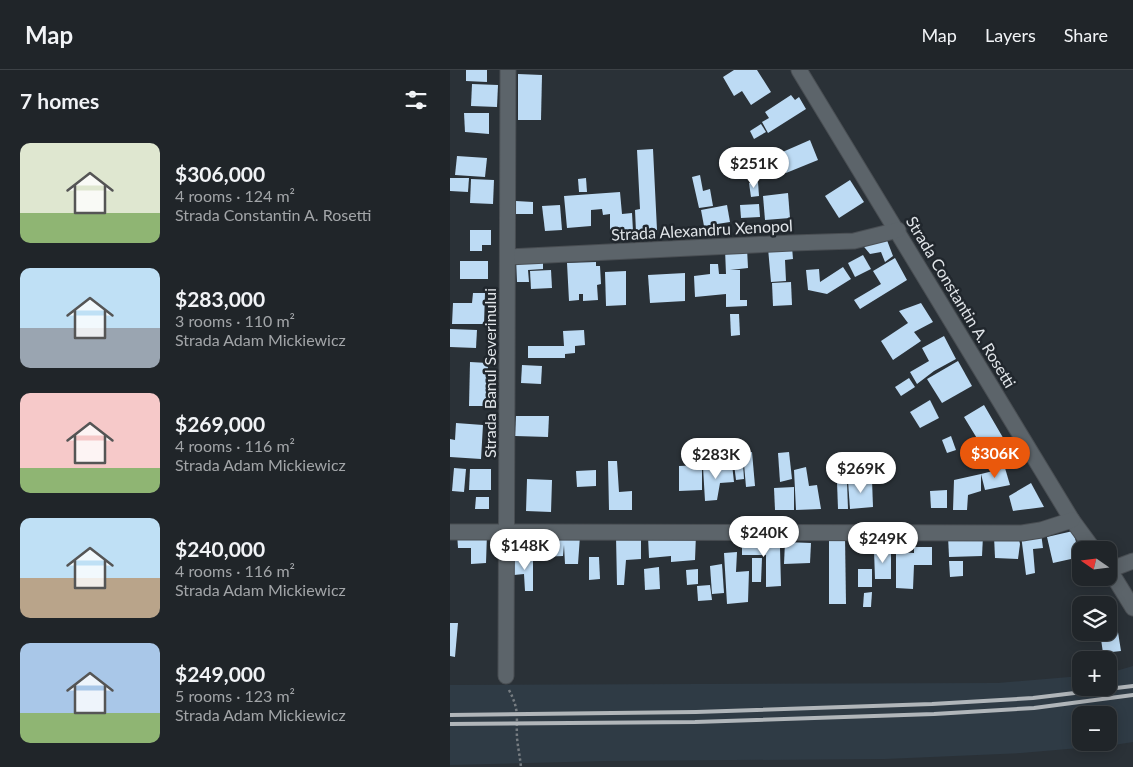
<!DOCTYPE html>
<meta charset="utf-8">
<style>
:root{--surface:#202529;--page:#2d3135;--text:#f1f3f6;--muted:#a2a5a8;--line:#3d4246;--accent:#ea580c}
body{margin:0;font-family:Lato,sans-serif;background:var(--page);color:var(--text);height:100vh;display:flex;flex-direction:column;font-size:19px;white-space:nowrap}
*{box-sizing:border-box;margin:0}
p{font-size:16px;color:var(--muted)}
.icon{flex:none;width:28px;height:28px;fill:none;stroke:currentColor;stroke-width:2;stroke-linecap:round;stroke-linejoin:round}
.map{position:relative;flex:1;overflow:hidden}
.drawer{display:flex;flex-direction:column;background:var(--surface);width:450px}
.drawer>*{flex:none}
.needle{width:32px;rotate:284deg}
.buttons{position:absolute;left:622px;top:471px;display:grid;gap:10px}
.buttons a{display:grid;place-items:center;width:45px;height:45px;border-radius:10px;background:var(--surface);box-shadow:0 2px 12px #0003,0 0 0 1px var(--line);font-size:25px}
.price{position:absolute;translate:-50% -42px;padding:0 11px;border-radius:18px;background:#fff;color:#222;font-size:16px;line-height:32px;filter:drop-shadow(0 1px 2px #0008)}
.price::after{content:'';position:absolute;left:50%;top:30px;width:15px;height:11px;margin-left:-8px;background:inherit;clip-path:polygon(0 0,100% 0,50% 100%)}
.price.selected{background:var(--accent);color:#fff}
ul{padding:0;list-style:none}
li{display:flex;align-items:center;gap:15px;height:125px;padding:0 20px}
li span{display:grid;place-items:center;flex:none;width:140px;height:100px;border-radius:10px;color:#555}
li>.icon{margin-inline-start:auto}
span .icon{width:60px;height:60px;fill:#fffc;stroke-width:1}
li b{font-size:21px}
h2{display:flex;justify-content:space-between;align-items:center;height:60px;padding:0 20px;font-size:21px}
header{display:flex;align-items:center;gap:30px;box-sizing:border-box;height:70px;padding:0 25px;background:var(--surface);border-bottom:1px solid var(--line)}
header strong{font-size:24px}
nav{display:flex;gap:28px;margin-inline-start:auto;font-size:18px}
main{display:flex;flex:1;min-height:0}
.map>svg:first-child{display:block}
.built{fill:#2f3b45;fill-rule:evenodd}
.building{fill:#bddbf4}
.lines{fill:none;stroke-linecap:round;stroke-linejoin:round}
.minor-casing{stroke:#494e53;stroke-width:17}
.path{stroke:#777d82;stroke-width:2.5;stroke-dasharray:2.5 2.5;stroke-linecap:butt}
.minor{stroke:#5c646a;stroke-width:15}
.rail{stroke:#b1b6ba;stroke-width:4}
.labels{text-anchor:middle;stroke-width:5;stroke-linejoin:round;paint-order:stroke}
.street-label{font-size:16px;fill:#e1e5e9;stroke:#21272d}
</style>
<header>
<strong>Map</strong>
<nav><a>Map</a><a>Layers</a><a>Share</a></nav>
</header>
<main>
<section class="drawer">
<h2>7 homes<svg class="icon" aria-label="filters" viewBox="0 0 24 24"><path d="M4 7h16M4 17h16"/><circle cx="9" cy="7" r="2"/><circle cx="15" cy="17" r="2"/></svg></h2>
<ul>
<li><span style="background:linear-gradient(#dfe7d0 70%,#8fb573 0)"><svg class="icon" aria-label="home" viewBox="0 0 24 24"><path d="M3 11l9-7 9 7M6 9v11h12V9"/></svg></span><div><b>$306,000</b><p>4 rooms · 124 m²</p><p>Strada Constantin A. Rosetti</p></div></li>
<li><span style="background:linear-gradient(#bfe0f5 60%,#9aa5b1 0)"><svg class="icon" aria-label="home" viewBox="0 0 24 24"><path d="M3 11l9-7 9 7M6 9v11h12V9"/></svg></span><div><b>$283,000</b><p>3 rooms · 110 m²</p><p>Strada Adam Mickiewicz</p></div></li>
<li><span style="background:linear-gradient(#f6c9c9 75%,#8fb573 0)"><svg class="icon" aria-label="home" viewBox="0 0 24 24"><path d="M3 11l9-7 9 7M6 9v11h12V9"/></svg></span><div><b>$269,000</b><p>4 rooms · 116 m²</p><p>Strada Adam Mickiewicz</p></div></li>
<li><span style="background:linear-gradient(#bfe0f5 60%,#b9a48a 0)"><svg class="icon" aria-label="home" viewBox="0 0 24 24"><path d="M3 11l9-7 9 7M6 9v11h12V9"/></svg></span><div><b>$240,000</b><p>4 rooms · 116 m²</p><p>Strada Adam Mickiewicz</p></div></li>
<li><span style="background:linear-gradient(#a9c7e8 70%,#8fb573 0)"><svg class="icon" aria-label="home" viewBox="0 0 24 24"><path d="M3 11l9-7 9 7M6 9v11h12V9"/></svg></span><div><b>$249,000</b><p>5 rooms · 123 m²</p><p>Strada Adam Mickiewicz</p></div></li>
</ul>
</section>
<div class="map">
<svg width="683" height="697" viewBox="0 0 683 697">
<rect width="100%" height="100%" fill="#2a3137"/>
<path class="built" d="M683,596v76l-19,3 -93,8 -136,6 -279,2 -156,4v-80l548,-2 83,-7v12h28v-15zM631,645h28v27h-28z"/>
<g class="building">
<path d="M16,0h21v12l-21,-1z"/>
<path d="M284,0h23l14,22 -20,13 -9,-14 -8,5 -11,-19z"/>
<path d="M68,4l24,1 -1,45h-23z"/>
<path d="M22,14l26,1 -1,22 -26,-1z"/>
<path d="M341,25l4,5 4,-3 7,12 -38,24 -6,-11 7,-4 -4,-6z"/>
<path d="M14,43h25v21l-24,-2z"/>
<path d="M311,54l5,8 -12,7 -4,-8z"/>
<path d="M360,70l8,20 -32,13 -8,-19z"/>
<path d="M203,79l4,81 -21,2 -1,-22 5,-1 -3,-59z"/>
<path d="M7,86l30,2 -2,19 -30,-2z"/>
<path d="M250,105l3,16 7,-2 3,17 -14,2 -7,-31z"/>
<path d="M0,108h19l-1,14 -18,-1z"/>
<path d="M136,108l1,14h-8l-1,-13z"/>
<path d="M21,109l23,1 -1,24 -23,-1z"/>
<path d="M400,110l14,22 -25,16 -14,-22z"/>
<path d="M308,112l1,14 -8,1 -2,-14z"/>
<path d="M170,122l2,22 10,-1 1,18 -23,1v-18l-7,1 -1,-6 -11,1v16l-24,2 -3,-32z"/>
<path d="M338,123l2,25 -25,2 -2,-24z"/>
<path d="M66,131l17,1v12h-17z"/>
<path d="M309,134l1,13 -19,1 -1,-13z"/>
<path d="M110,135l2,25 -17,1 -3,-25z"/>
<path d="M277,135l3,17 -26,4 -3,-16z"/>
<path d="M20,160h21v15h-9v6h-12z"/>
<path d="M435,165l8,21 -8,6 -4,-10 -11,2 -10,-12z"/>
<path d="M342,177l1,12 -8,1 1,21 -15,1 -3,-34z"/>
<path d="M297,178l1,20 -18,2h10v30h7v6l-21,1v-13l-31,3 -1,-21 16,-2v-10h8l1,10h7l-1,-25z"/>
<path d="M413,185l8,14 -16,8 -7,-14z"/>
<path d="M93,186v13l-15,1 1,12h-12l-1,-24z"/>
<path d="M445,188l12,22 -47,29 -6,-9 27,-16 -8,-13z"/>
<rect x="10" y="191" width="28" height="18"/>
<path d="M146,192v4h4l1,18 -4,1 1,15 -15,1v-7h-4v6l-10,1 -2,-38z"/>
<path d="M393,197l8,12 -24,15 -19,-4 -2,-20 13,-1 1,13z"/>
<path d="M101,200l1,18 -21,1 -1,-18z"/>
<path d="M176,201v34l-20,1 -1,-34z"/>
<path d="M235,203v28l-35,2 -2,-28z"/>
<path d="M341,212l1,23 -19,1 -1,-23z"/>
<path d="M23,223h12l-1,31h-32l1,-21h19z"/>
<path d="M471,233l12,19 -19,10 7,9 -28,19 -12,-19 27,-18 -9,-12z"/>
<path d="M280,244h9l1,21 -9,1z"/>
<path d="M0,259l27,1 -1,18 -26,-1z"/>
<path d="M134,260l1,15 -10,1v7l-10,1v4h-37v-12h36l-1,-15z"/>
<path d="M494,266l12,23 -22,12 -17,13 -7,-12 19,-11 -7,-13z"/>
<path d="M508,291l14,25 -30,17 -15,-24z"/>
<path d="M20,292l18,1 -1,43h-18z"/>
<path d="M72,295l20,1 -1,18 -20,-1z"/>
<path d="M459,308l6,9 -14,9 -6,-9z"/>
<path d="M480,330l9,18 -19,10 -10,-16z"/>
<path d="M534,335l25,43 -21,12 1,2 -9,4 -11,-21 9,-5 -14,-23z"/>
<path d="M66,346h33l-1,21 -33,-1z"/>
<path d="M6,353l27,2 -2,34 -31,-2v-18l5,1z"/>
<path d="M501,366l5,14 -9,3 -5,-13z"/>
<path d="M302,382l3,34 -9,1 -3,-34z"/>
<path d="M339,382l3,27 -12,3 -2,-29z"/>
<path d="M158,391h9l2,31 13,-1v19h-23z"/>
<path d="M282,394l2,18 -14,1 -3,17 -12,1 -2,-34z"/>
<path d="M284,394h9l1,15 -8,1z"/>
<path d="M252,395v25l-23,1v-25z"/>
<path d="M356,397l3,19 8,-1 4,24 -25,1 -2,-40z"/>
<path d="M4,398l12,1 -2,23 -12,-1z"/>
<path d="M555,398l5,17 -25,5 -4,-16z"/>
<path d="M20,399h21v21h-22z"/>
<path d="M146,400v16l-19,1 -1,-16z"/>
<path d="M531,404v17l-13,4 -1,15h-14l1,-30z"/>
<path d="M77,409l25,1 -1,32 -25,-1z"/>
<path d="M422,410l1,27 -23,2 -2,-28z"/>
<path d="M387,412h10l1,27h-10z"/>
<path d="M581,413l13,24 -31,4 -4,-15z"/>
<path d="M344,417v23h-19l-1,-22z"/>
<path d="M497,420v18h-16l-1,-17z"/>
<path d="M26,427h13v12h-14z"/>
<path d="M623,461l7,26 -27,6 -6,-26z"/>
<path d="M7,463l30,1 -1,29 -15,1v-16h-13z"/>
<path d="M591,463l2,15 -10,1 2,24 -9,2 -5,-40z"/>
<path d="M246,464l-1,26 -24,2v-6l-22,2 -1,-22z"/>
<path d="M315,465v13h15l1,38 -15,1v-32h-24v-19z"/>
<path d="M379,465l16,1 1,68h-17z"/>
<path d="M568,465l2,9 -2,15 -23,-1 -1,-22z"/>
<path d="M130,466l-2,28h-13l-1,-19 -1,11 -23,1v-20z"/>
<path d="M166,466h25v23l-15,1 -2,25h-7z"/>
<path d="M498,466h35l-1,20 -33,1z"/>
<path d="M335,472l26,1 -1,20 -26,1z"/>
<path d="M464,477h18v18h-18l-1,24 -17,-1v-36l18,1z"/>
<path d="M424,480h17v29h-16z"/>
<path d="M287,482l-1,20 13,-1 -1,31 -21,2 -3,-51z"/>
<path d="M83,487v34h-8l-1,-17 -10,1v-17z"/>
<path d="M139,487h10l1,22 -11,1z"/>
<path d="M302,488h10l-1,24h-9z"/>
<path d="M499,491h14v15l-13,1z"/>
<path d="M272,494l2,29 -12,1 -2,-28z"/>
<path d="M209,497l1,22 -15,1 -1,-21z"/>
<path d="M248,499v15l-11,1 -1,-15z"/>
<rect x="408" y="499" width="14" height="18"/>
<path d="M260,515l2,15 -14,1 -1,-15z"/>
<path d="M422,522l-1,15h-8l1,-14z"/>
<path d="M0,553h8l-3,34 -5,-1z"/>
<path d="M667,556l4,25 -18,2 -2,-14 -6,1 -1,-8h15v-5z"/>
</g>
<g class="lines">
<g class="minor-casing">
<g id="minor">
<path d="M349,0l273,450 22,30"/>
<path d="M58,187l284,-14 62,-2 44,-11"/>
<path d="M0,462l572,1 19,-3 31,-10"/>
<path d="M659,499l24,39"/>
<path d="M659,500l24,-9"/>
<path d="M56,606l2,-606"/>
</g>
</g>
<path class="path" d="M59,620c11,21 7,27 8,48 1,10 3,19 4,29"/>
<use href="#minor" class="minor"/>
<g class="rail">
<path d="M0,645l246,-3 236,-8 101,-6 100,-12"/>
<path d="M0,654l245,-2 239,-8 100,-6 99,-13"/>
</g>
</g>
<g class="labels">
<g class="street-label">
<text transform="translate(252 160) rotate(-3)" y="6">Strada Alexandru Xenopol</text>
<text transform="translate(511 232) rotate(59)" y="6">Strada Constantin A. Rosetti</text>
<text transform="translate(40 303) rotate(-90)" y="6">Strada Banul Severinului</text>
</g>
</g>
</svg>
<div class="buttons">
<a><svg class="needle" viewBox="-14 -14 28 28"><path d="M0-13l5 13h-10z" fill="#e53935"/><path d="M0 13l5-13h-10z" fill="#a2a5a8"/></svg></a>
<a><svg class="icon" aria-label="layers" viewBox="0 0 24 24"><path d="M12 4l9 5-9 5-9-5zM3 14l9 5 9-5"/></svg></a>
<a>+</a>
<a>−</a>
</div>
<b class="price" style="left:304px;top:119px">$251K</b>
<b class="price selected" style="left:545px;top:409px">$306K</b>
<b class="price" style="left:266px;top:410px">$283K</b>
<b class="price" style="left:411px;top:424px">$269K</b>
<b class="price" style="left:314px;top:488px">$240K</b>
<b class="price" style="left:433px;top:494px">$249K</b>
<b class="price" style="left:75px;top:501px">$148K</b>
</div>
</main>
